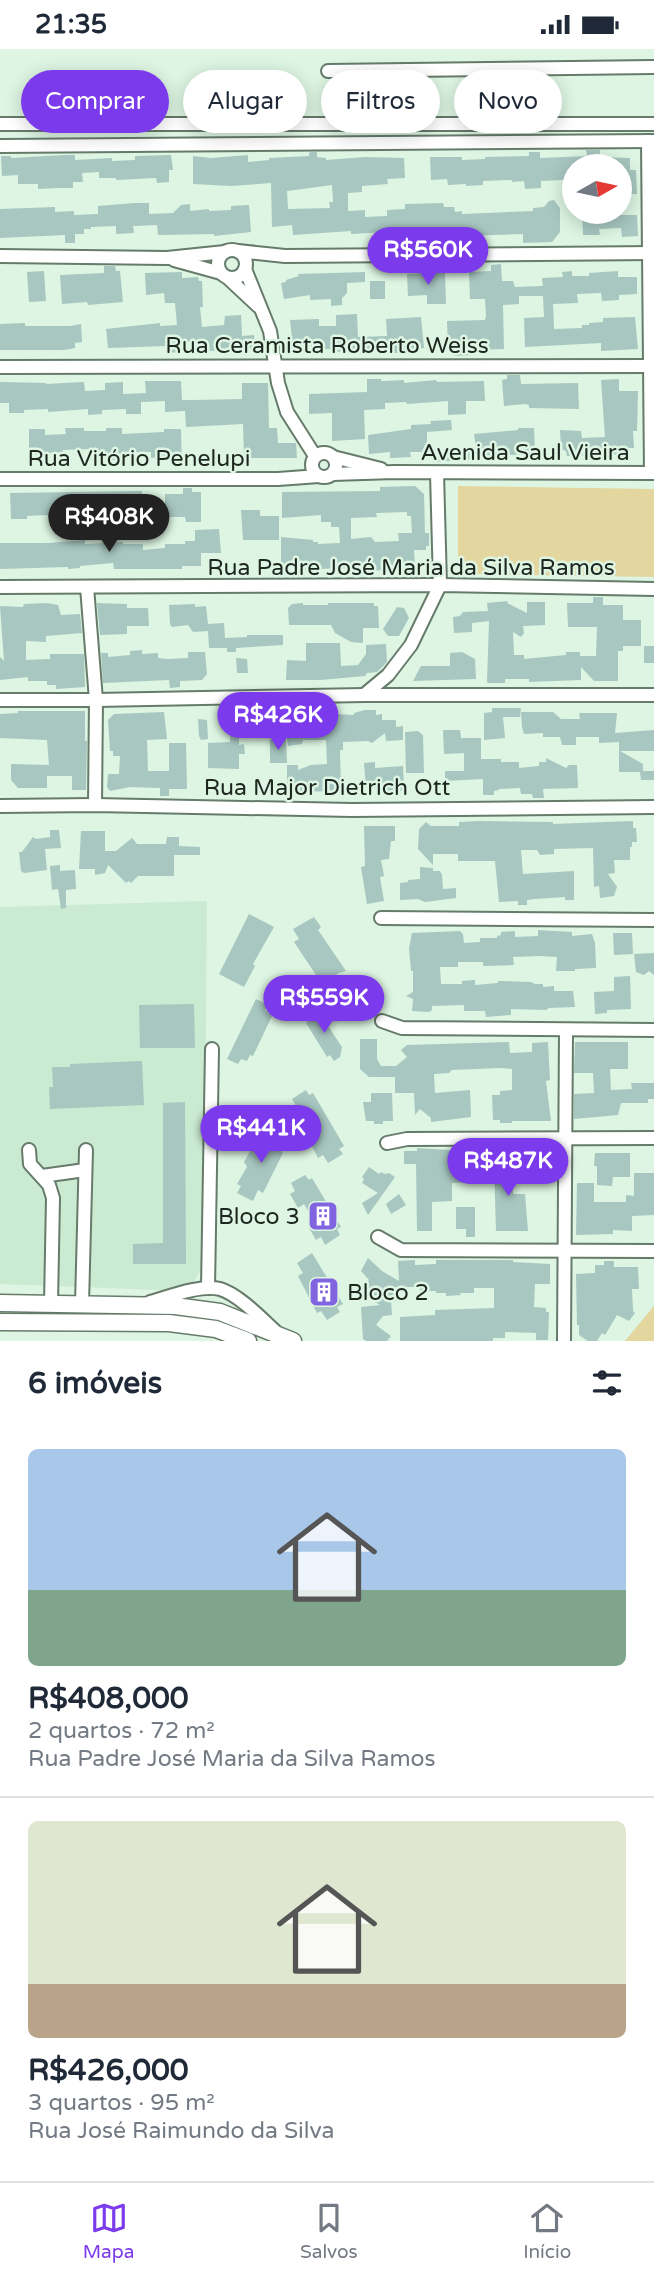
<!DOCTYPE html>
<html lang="pt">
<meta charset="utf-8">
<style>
:root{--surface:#fff;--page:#f2f2f3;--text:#1f2937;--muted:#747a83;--line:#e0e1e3;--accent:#7c3aed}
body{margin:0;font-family:"Varela Round",sans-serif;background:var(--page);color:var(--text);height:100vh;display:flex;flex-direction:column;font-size:26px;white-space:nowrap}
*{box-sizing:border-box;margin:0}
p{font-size:23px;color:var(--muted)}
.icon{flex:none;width:38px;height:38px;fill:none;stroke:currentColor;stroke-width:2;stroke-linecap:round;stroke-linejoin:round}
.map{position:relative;height:1292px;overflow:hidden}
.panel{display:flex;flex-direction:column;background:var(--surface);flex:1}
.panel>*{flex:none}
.top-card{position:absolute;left:21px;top:21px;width:612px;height:63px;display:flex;gap:14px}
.needle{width:46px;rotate:81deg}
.tools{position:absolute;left:562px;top:105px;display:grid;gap:14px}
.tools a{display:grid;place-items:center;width:70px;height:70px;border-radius:50%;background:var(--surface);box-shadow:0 4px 18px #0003;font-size:35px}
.price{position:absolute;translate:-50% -60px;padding:0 16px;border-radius:24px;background:var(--accent);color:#fff;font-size:23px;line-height:46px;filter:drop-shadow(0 2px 4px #0008)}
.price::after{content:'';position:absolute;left:50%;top:42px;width:21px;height:16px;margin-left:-10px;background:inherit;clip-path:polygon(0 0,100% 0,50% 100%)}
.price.current{background:#222;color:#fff}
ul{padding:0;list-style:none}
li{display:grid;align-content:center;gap:14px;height:371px;padding:0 28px}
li+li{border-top:2px solid var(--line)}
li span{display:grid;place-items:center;height:217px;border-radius:10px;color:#555}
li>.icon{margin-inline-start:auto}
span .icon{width:126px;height:126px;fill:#fffc;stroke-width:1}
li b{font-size:30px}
h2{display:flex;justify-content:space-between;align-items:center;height:84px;padding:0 28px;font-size:30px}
.pill{padding:0 24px;border-radius:32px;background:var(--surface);box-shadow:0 4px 18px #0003;font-size:24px;line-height:63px}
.pill.current{background:var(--accent);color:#fff}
.status{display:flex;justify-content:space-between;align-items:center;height:49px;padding:0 35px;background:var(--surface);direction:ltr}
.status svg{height:19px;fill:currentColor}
.tab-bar{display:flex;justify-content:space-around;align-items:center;height:98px;border-top:2px solid var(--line);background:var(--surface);font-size:19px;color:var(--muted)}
.tab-bar a{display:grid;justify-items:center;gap:4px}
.tab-bar .current{color:var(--accent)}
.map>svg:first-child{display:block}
.built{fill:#cbead2}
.green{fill:#e3d69f}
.building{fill:#a8c7c0;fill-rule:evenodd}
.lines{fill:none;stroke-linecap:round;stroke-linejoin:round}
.minor-casing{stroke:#667b6a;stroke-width:16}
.major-casing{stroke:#667b6a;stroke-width:19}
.minor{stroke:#fff;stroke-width:12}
.major{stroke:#fff;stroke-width:16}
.labels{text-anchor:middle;stroke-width:5;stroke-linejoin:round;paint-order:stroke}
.street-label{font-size:23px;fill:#1d261f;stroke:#ddf5e2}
.poi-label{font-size:23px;fill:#1d261f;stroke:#ddf5e2;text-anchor:end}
</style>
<div class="status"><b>21:35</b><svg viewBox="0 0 49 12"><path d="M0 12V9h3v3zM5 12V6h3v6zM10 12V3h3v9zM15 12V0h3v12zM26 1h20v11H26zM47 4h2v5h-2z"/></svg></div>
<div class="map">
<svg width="654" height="1292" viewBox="0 0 654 1292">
<rect width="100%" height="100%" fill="#ddf5e2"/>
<path class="built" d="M207,852l-3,364 -17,26 -187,-7v-377z"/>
<g class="green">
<path d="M458,437l196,3v88l-196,-3z"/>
<path d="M654,1257v35h-29z"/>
</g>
<g class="building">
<path d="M586,101h14v7l30,1v12h6l1,24h-16l-1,-28h-46v17h-11v-3l-22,1v7l-16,1 -1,-8 -12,1v-2l-29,1v4l-17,1v-2l-18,1 -1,-6 -16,1 -1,-23h32v3l23,-1v-2l44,-1v-4h11v6l47,-2z"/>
<path d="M311,103h6v5l9,1v2l39,-3 39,1 1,20 -18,1 1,5 -26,2v6l-14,1v18l17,-1v7l22,-1v-6l18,-1v-5l38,-1 1,4h10l1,5 7,-1v3l71,-3v-3l11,-1 5,-6 5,-1 6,8v24l-8,10 -29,1v-9l-57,2 -1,-7 -20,1v6l-29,1 1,5h-10v-4l-19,1v-7l-37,2v-3l-58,4 -1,-10 -20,2 -1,-44 -40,3 -38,-2v-28l18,2 37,-3v7l21,-2v-2l40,-2v-3zM332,136l1,17h-4l1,6 -42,1 -1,-18z"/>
<path d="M65,106h10v5l37,-2v3l23,-1v-4l36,-1 2,15h-4v12l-12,1 -1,-5 -40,2v-2h-17v-6l-17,1 1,9h-10v6h-15l-20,1v-5h-20v-9l-16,1 -1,-20h10v2z"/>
<path d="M135,154h14v11l24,-1 8,-8 9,-1v7l19,-2v2l22,-1v-4l18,-1 2,27 -37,4v-2l-56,1 -1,-10 -24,1 1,7 -18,1v-8l-25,1v2h-7v5h-9v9h-10v-8l-65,3v-29l55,-2v5l19,-1v4l24,-1v-8z"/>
<path d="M582,163h37v3h18l1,21 -16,1 -1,-9 -22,1 1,6h-17z"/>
<path d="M501,215l1,17h11l2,6 28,-1 -1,-8 21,-1 -1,-5 10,-1v5h17v-3l29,-2v6h19v17l-18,1v5l-17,1 -1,-8 -24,1 1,9 -25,1 1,25 28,-1v-3h7v-2l14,-1v-4l32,-1 3,32 -37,2v-8l-76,4 -1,-29 20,-1 -1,-21h-24v8l-16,1 1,44 -29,1v5l-21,1v-6h-6l-1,-29 38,-1 1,-4 -1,-17h-15l-1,-27 22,-1v-6z"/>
<path d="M104,217h11l1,5h4l3,31 -35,3 -1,-3 -25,2 -2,-29 44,-2z"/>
<path d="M44,222l2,30 -17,1 -2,-30z"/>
<path d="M182,223v6l16,-1 1,4h3l1,26h-3l2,20 22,-2 1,-9 16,-1 1,21 12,-1 1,13 -45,3 -1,-3h-4l-1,-7 -21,1v11l-18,-1v-6l-57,2 -2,-19 54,-6v3l17,-1 -2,-22h-10l-1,-10 -18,2 -1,-22z"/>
<path d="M365,223v10l-18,1v10l-5,5v7l-11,1v-7l-21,1v-5l-26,4 -3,-16 5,-1v-2l13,-4 -1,-2z"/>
<path d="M426,224h19l1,31h-19v-9l-19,1 -1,-22z"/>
<rect x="370" y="232" width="15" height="18"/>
<path d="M357,265l1,23 29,-1 -1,-17 35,-2 3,31 -26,2v3h-11v-3l-56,2 -1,-3 -19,1v-5l-18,2 -3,-27 29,-1v7h17v-11z"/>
<path d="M25,274v3h45l11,-2 1,18 -7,1v5l-11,2h-64v-26z"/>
<path d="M507,326h13l1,9 57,-1 1,26 -50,-1v-3l-4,-1 -21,2 -2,-26 5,-1z"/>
<path d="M367,330h14v2h4l19,-1v3l32,-3 1,2 47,-1 1,20h-19v13l-18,1v-14l-41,3 -1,-2 -21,1v6l-21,1 1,29 -33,2v-28l-23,1v-20l58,-2z"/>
<path d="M619,330v12h19l-1,40h-4l1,17h-5v6l-62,2 -1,-5 -5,-2 -1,-19 21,1 1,7 23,-1 -4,-57z"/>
<path d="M145,332h36l1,19h11l49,-1v-16h26l1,45h8l1,15h18l1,15h-53l-1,-34 -57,3 -1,-16 -20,1v-11l-24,1v12h-15v-5l-24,1v4l-14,1v-6l-40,3v-3l-24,1v3h-15v-10h-9v-21l46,1v1l38,-2 1,9 20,-1v-7l18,-1v12l23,-1z"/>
<path d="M451,371l1,10 -25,2v20h-17l1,5 -21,1v-6l-21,2 -1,-19 43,-6v-4l20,-1 -1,-3z"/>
<path d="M65,379h19v3h22v-3h16v6l42,-2v-3h17l1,37h-10l-1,-6h-6v-3l-14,1v-6h-18v5l-20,3h-24l-1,-11 -25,1v2l-18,1 1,3 -17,-2v-25h16v6l21,-1z"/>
<path d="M518,379h16l1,26 -58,2 -3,-22 44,-4z"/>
<path d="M474,400l1,10 -42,3 -1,-10z"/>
<path d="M415,437l9,8 1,39h4v13h-3v4h-12l1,19 -53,2v-2l-22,-1 -40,2v-6h-19v-27l32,3v2h5v2l22,-1 -1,-16h-8v-5h-10v-7l-39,3v-26l98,-1v-4zM407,463v4h4l1,17h-14l1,8 -24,1 -4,-5 -20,2v-21l26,-1 -1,-4z"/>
<path d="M183,439h9v4h9v30h-15l-1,-5h-25v8l-14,2 -1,-12h-29v3h-9v-5l-21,1v3l-21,1h-17v-3l-21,1v3h-16l-1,-26 132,-2v16l23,-3v-10h18z"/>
<path d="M241,461h19v6h19v24h-36z"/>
<path d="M219,480l2,24h-20v13h-19v3h-68l-1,-6 -33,3v2l-12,1v-2l-68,2v-26h49l36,-3v4l38,-2v2h20v6l22,-2v-4h20v-3h10v-11z"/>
<path d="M593,548h10v8h20v15h18v26h-18v5h-5v30h-24l-13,-14v13l-52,2v-3h-24v4h-17l-1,-1 2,-61 -17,2v9l-18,1 -1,-16 7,-1 3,-4 25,-1 -1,-8 21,-2 -1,2 20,10v-11h18v23l-22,1 1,7 -3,4 -8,-5 1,23h10v4l42,-4v-3h14v4h16l1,-29h-29l-1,-24h26z"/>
<path d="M47,554l11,2 3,10 19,-1 2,19 -36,3v6l-20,-1v19l24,-1v-5h34l1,33 -29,2v-4h-9v-4h-19v-4l-28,3v-23l4,4 -4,-55 23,1 1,-3z"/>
<path d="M97,554l30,1v4h21l1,18h-22v8l-27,1z"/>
<path d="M303,554v2h25v-2h46v3h4l1,22h-16v15l-12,-1 -16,-9 -4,-8h-42l-1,-17 4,-4z"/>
<path d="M195,555v3l11,-1 2,18 16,-1 1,15 22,-1v-2h36v10l-47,3v4h-9v-4h-18l-1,-17 -15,1 -5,-7 -16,2 -2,-3 -1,-19z"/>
<path d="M397,558l7,1 5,10 -10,18h-11l-5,-7z"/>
<path d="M306,594h34l1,23 17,-1 8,-11v-9l20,-1 1,18 -10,10 -10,1 -2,3 -44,4h-35l1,-20 19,1z"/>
<rect x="644" y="597" width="10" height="17"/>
<path d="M142,601v4l16,-1v5l10,1 20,-1v-6h17l2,22 -5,6 -22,1v6l-10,1 -1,-8 -66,3 -2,-30h7v4l22,-2v-4z"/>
<path d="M462,603l13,7 1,20 -63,2 8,-15h29v-13z"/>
<path d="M236,609l11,1 1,14h-11z"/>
<path d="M492,659h29l-1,9h-17l2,21 -21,2v-27l8,-1z"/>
<path d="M365,661h11v5l6,-1v6h14v7l7,-1v14l-17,1 -1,-8 -13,10 -4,-2 -25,1v8h-3l1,41 -54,1v-27h11v5l13,-5 16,-1 -1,-24h-23l-1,4 -14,2 -2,-18 4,-7 20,-1v-6l6,-1 38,2v-2z"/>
<path d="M18,662h67v30h2l-1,49h-14v-14h-25v12h-29l-7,-8v-16l38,1 -2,-25 -47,-2v-24l18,-1z"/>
<path d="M164,663l3,27 -20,1 1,31h21v-28h17l1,46h-18v7h-9v-8l-30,-1 -20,4 -3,-4 1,-13h11l1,-18h-7v-5h-3l-2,-31 6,-6z"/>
<path d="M521,663h32l8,7h19l-1,-6h38l-2,20 39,-3v21h-34l23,13v7h11v9h-13l-1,-8h-21v-30l-20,1v-6h-23v8h-14l-2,-8h-17v-4l-19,1 -2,-7z"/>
<path d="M198,670l9,1 1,19 -7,1 -2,-4z"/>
<path d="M443,681h17l1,8h20v21h20v3h18v6l20,-2v-4h7v-4l20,10 3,-3h8l1,23 -35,1 1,9h-11l-1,-4h-11l-1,-6 -21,1v1l-5,1v4h-11v-16l-38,2v-10h19v-18l-20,1z"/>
<path d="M418,682l5,4 1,38h-18l-1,-41z"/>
<path d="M230,686h9v10l5,-1 1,10h-6v15l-31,-1v-25l22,-1z"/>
<path d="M270,691h16l1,23h-17z"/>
<path d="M375,713v6l28,-2 1,22 -3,3h-16v-4l-19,1 -2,-25z"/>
<path d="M478,772l75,1v2l80,-3v7h3l1,14h-5v5h-2v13h-16l1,13 -7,1 9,13 -3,9 -14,2 -1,-12 -5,1 -1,-39 -39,1v5l-14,1 -3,-5h-16l2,24 51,-3v29h-9v-3l-30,2 -8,1v5h-9v-4l-19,1 -4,-41h-37v-7h-25v11l-15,-16 1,-20 7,-7 5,4h28v-4z"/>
<path d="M364,777h31v15h-4l-2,18 -8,1 3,16 -4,1 4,24 -17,3 -6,-37 4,-1z"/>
<path d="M50,781h9l2,18 -16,1 2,21 -23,3 -3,-2 -2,-19h3l11,-15 3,2 14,-2z"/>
<path d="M81,782h24v20h11l16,-13 5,6h29l1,-7h12v9l21,1v8h-26v21h-36l-7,7 -2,-2 -3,2 -18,-18 -3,8 -10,2v-6h-16z"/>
<path d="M60,816v6l15,-1 1,19 -10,1v18l-5,1 -3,-20 -6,1 -2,-24z"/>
<path d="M420,818l13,1v3h7l2,4 1,14 13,-1v10l-31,4 -7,-3 -18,1v-17l8,-1v-2l12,-1z"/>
<path d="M249,865l25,13 -21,37 2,2 -11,21 -25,-13z"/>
<path d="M314,868l7,10 -3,3 28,41 -7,2 -17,11 -28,-42 5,-3 -6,-10z"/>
<path d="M538,881l34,2v4l20,-2 3,9 1,25 -21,1v2h-19l1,-14 -17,-1 -27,1 1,8 -31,1v-4h-25v5h-18l1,17h21v-3l13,-1v5l23,-2v-2l33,1 4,2h8v3l11,-1v5h19l2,16 -26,1 -3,2 -35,-1v6l-25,2 -1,-6h-21v-6l-32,1v4l-3,2 -17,-1 1,-12 -7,-3 7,-4v-21h-2l-2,-23 3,-15 48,-2 3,3 1,9 16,-1v-4h17v-2l4,-1v-3l14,-1v6l23,-1z"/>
<path d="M613,884h19l1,21 -19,1z"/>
<path d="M654,904v22l-5,-4 -5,4 -8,-3 -2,-18z"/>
<path d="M630,927l1,33 -24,1v3l-12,1 -1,-22 20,-1v-14z"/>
<path d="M256,950l12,6 -3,5 7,6 -19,40 -3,-1 -3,6 -6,-2 -3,5 -11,-5z"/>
<path d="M194,955l1,44h-55l-1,-43z"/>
<path d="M313,960l2,4 3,-2 24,36 -2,10 -6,4 -4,-6 -3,2 -21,-34 3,-3 -4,-6z"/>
<path d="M360,990h17v20l4,7h15l11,-9 -6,-7 6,-5 102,-3 1,11 22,-1v-9l16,-1 2,38 -4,1 5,40h-39v2h-12v-3h-7l-1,-25h8v-4l12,-1v-21l-12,-1 -48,2 -3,3 -15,1 1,19 35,-3 1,27 -40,5v-4l-11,-9 -5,6 -1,-22h-19v-16h-26l-9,-8z"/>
<path d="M575,993h53v27h-18l1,21 21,-1 -1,-6h23v16h-6v4h-27l-3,12 -44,4v-25l20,-1 -1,-20h-19z"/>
<path d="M142,1012l2,44 -94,4 -1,-22h4l-1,-20h18v-3z"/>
<path d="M306,1041l3,5 4,-2 31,53 -5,3 4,5 -15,9 -5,-8 -5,3 -7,-14 3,-4 -11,-19 -4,2 -8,-14 5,-3 -4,-7z"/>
<path d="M371,1044h21l1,28h-10v3h-9v-3h-8l-3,-19h8z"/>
<path d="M185,1053l1,162h-53v-20l30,-1v-140z"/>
<path d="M272,1081l13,7 -6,12 4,4 -20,40 -5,-3 -5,11 -16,-8 4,-7 -4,-2 10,-17 -3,-5 9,-16 4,2 8,-16 5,3z"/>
<path d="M477,1098l7,8 -13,13v14l-19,1v18l-20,1v29h-15l-1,-67h-12v-13h13v-3l33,2 2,11 12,-12 5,6z"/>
<path d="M500,1098h10l3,47h12l3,37h-32l-2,-67 7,8z"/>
<path d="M595,1104h35v24h-17l-1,9 -15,-1v-19h-3z"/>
<path d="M551,1106v27h-17l1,-26z"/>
<path d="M369,1118l10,7 2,-2 4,2 4,-1 6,4 -27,38 -6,-12 16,-10 -16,-10 2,-4 -2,-2z"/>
<path d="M634,1124h20v42l-22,1v15l-19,-1v4l-37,1 1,-52h17v19h32v-7l8,1z"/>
<path d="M305,1126l4,5 3,-2 29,49 -4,2 3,6 -15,10 -4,-8 -5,3 -7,-12 7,-4 -12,-20 -6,4 -8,-14 5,-3 -4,-8z"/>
<path d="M399,1145l7,11 -15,9 -5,-10z"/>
<path d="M456,1158h19v30h-9v-8h-10z"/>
<path d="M312,1204l31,51 -6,3 3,5 -13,8 -6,-9 -4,2 -19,-37 5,-3 -6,-10z"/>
<path d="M368,1209l14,13 17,10 -1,-20 17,-1v5l21,-1v-4h77v2l37,2v20h-15l-1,23 12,1v4h3l-1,28h-12v-7l-31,-1v6h-12v3h-93v-24l35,-2v-5l59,-2v-20h-20v5h-14l1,2 -15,1v-3h-10v-2h-16v-4h-24l1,14h-6l1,14 -9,1 -7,9 15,11 -4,5h-21l-3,-2 -2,-32 19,-2 -19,-11 8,-14 -8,-9z"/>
<path d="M604,1212h10v6h24l1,22h-7l1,22 2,2 -6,8 -12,-6 -12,20 -3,-2 -5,8h-9l-9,-6v-10h-2l-1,-51 19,-1v-8h9z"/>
</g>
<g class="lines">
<g class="minor-casing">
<g id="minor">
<path d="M328,22l326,-4"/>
<path d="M0,75h654"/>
<path d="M648,92l3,332"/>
<path d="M0,97l654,-5"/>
<circle cx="232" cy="215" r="14"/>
<path d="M238,202l47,5 369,-3"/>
<path d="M0,207l167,2 58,-6"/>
<path d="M174,211l47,13"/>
<path d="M245,220l25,62 8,52 9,29 28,44"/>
<path d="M228,229l30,28"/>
<path d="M0,318l654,-1"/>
<circle cx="324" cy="416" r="12"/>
<path d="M333,408l48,12"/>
<path d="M332,425l63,-2 259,1"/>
<path d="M0,430h278l41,-3"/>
<path d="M0,538l440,-2 214,4"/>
<path d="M87,538l9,113 -1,105"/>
<path d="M364,646l24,-20 23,-30 29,-60 -3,-112"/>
<path d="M0,651h96l268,-5h290"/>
<path d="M0,757l95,-1 257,5 302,-3"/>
<path d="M381,869l273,2"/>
<path d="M382,972l20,7 252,2"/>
<path d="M387,1094l20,-4 247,-1"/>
<path d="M29,1101l1,14 19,21 4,13 -2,106"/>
<path d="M42,1127l43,-6"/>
<path d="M378,1188l23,13 253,1"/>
<path d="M208,1239l4,-239"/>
<path d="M150,1253c18,-5 51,-18 70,-13 18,5 42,30 56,43"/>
<path d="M82,1255l4,-154"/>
<path d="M564,1292l2,-310"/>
</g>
</g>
<g class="major-casing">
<g id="major">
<path d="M0,1254l175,3 45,6 73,29"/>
<path d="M0,1273l169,1 47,6 32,12"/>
</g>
</g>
<use href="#minor" class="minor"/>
<use href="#major" class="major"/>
</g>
<defs>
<g id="building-square" transform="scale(1.575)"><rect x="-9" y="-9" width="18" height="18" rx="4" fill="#8165e0" stroke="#ddf5e2"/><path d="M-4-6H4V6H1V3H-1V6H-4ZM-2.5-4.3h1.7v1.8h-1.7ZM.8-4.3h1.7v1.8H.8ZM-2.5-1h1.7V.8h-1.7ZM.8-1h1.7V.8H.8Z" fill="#fff"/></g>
</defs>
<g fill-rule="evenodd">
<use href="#building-square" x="323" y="1167"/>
<use href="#building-square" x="324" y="1243"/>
</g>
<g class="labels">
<g class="street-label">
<text x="327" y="304">Rua Ceramista Roberto Weiss</text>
<text x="525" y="411">Avenida Saul Vieira</text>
<text x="139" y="417">Rua Vitório Penelupi</text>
<text x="411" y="526">Rua Padre José Maria da Silva Ramos</text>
<text x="327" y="746">Rua Major Dietrich Ott</text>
</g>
<g class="poi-label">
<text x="300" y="1175">Bloco 3</text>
<text x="347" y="1251" text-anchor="start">Bloco 2</text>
</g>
</g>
</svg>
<div class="tools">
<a><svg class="needle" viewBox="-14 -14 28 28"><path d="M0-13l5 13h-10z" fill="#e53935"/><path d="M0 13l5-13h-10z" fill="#747a83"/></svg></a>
</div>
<b class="price" style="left:428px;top:238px">R$560K</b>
<b class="price current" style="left:109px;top:505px">R$408K</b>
<b class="price" style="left:278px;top:703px">R$426K</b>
<b class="price" style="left:324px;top:986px">R$559K</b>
<b class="price" style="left:261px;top:1116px">R$441K</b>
<b class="price" style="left:508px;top:1149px">R$487K</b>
<div class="top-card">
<a class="pill current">Comprar</a>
<a class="pill">Alugar</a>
<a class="pill">Filtros</a>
<a class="pill">Novo</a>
</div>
</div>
<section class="panel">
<h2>6 imóveis<svg class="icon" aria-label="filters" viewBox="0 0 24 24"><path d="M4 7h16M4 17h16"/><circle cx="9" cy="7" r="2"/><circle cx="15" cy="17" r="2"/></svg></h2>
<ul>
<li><span style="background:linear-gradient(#a9c7e8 65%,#7fa58c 0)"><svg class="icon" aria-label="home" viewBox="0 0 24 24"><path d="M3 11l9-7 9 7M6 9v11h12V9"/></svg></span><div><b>R$408,000</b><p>2 quartos · 72 m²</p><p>Rua Padre José Maria da Silva Ramos</p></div></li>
<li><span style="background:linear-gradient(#dfe7d0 75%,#b9a48a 0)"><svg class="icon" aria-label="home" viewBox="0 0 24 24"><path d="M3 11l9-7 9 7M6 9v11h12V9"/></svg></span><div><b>R$426,000</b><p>3 quartos · 95 m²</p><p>Rua José Raimundo da Silva</p></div></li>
</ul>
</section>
<nav class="tab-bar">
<a class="current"><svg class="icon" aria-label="map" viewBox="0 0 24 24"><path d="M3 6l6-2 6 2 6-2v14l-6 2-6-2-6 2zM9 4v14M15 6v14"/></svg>Mapa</a>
<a><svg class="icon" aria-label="saved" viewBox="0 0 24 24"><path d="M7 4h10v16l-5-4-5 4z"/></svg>Salvos</a>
<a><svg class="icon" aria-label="home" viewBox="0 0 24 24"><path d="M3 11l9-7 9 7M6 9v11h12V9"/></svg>Início</a>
</nav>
